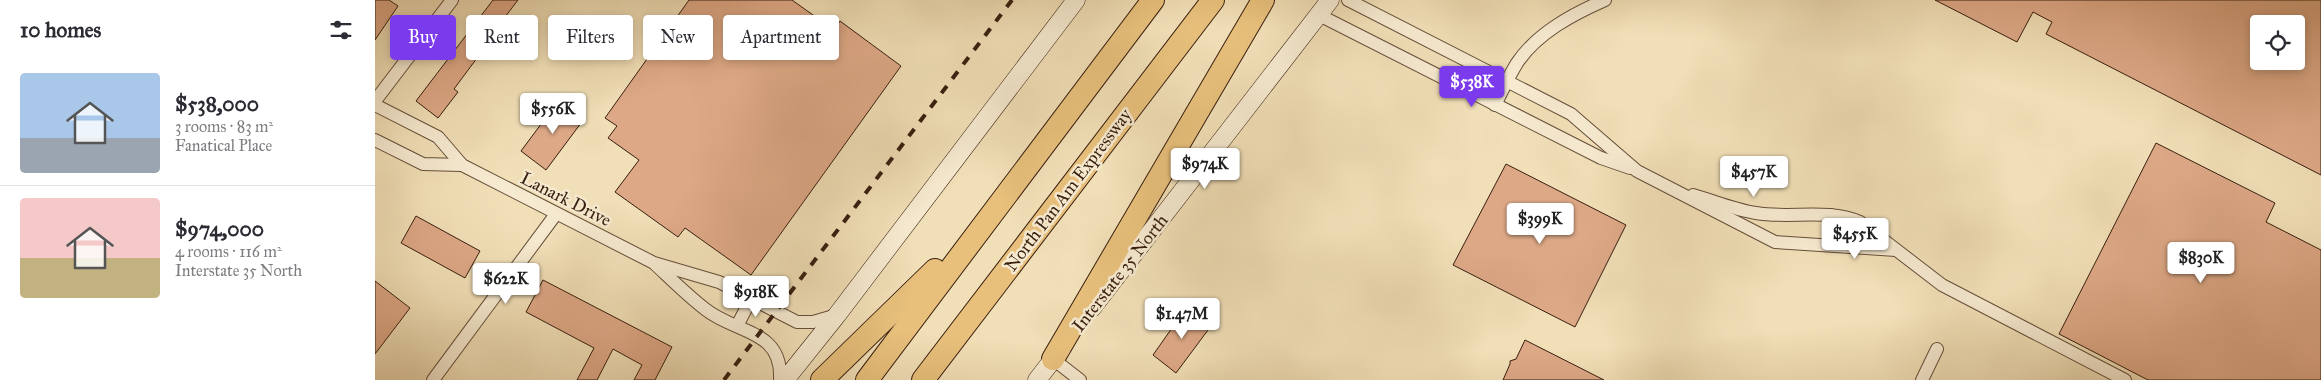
<!DOCTYPE html>
<meta charset="utf-8">
<style>
:root{--surface:#fff;--page:#f2f2f3;--text:#2b2b33;--muted:#7c7c81;--line:#e1e1e2;--accent:#7c3aed}
body{margin:0;font-family:"IM FELL Great Primer",serif;background:var(--page);color:var(--text);height:100vh;display:flex;flex-direction:column;font-size:19px;white-space:nowrap}
*{box-sizing:border-box;margin:0}
p{font-size:16px;color:var(--muted)}
.icon{flex:none;width:28px;height:28px;fill:none;stroke:currentColor;stroke-width:2;stroke-linecap:round;stroke-linejoin:round}
.map{position:relative;flex:1;overflow:hidden}
.panel{display:flex;flex-direction:column;background:var(--surface);width:375px}
.panel>*{flex:none}
.top-card{position:absolute;left:15px;top:15px;width:475px;height:45px;display:flex;gap:10px}
.buttons{position:absolute;left:1875px;top:15px;display:grid;gap:10px}
.buttons a{display:grid;place-items:center;width:55px;height:55px;border-radius:5px;background:var(--surface);box-shadow:0 2px 8px #0003;font-size:25px}
.price{position:absolute;translate:-50% -42px;padding:0 11px;border-radius:5px;background:#fff;color:#222;font-size:16px;line-height:32px;filter:drop-shadow(0 1px 2px #0008)}
.price::after{content:'';position:absolute;left:50%;top:30px;width:15px;height:11px;margin-left:-8px;background:inherit;clip-path:polygon(0 0,100% 0,50% 100%)}
.price.selected{background:var(--accent);color:#fff}
ul{padding:0;list-style:none}
li{display:flex;align-items:center;gap:15px;height:125px;padding:0 20px}
li+li{border-top:1px solid var(--line)}
li span{display:grid;place-items:center;flex:none;width:140px;height:100px;border-radius:5px;color:#555}
li>.icon{margin-inline-start:auto}
span .icon{width:60px;height:60px;fill:#fffc;stroke-width:1}
li b{font-size:21px}
h2{display:flex;justify-content:space-between;align-items:center;height:60px;padding:0 20px;font-size:21px}
.chip{padding:0 18px;border-radius:5px;background:var(--surface);box-shadow:0 2px 8px #0003;font-size:18px;line-height:45px}
.chip.selected{background:var(--accent);color:#fff}
main{display:flex;flex:1;min-height:0}
.map>svg:first-child{display:block}
.building{fill:#dda886;stroke:#381e0f;fill-rule:evenodd}
.lines{fill:none;stroke-linecap:round;stroke-linejoin:round}
.street-casing{stroke:#664e39;stroke-width:14}
.secondary-casing{stroke:#381e0f;stroke-width:19}
.highway-casing{stroke:#381e0f;stroke-width:24}
.street{stroke:#f6ead0;stroke-width:12}
.secondary{stroke:#f6ead0;stroke-width:18}
.highway{stroke:#e8c07c;stroke-width:22}
.rail{stroke:#381e0f;stroke-width:4;stroke-dasharray:9 9;stroke-linecap:butt}
.labels{text-anchor:middle;stroke-width:5;stroke-linejoin:round;paint-order:stroke}
.street-label{font-size:18px;fill:#381e0f;stroke:#f6ead0}
</style>
<main>
<section class="panel">
<h2>10 homes<svg class="icon" aria-label="filters" viewBox="0 0 24 24"><path d="M4 7h16M4 17h16"/><circle cx="9" cy="7" r="2"/><circle cx="15" cy="17" r="2"/></svg></h2>
<ul>
<li><span style="background:linear-gradient(#a9c7e8 65%,#9aa5b1 0)"><svg class="icon" aria-label="home" viewBox="0 0 24 24"><path d="M3 11l9-7 9 7M6 9v11h12V9"/></svg></span><div><b>$538,000</b><p>3 rooms · 83 m²</p><p>Fanatical Place</p></div></li>
<li><span style="background:linear-gradient(#f6c9c9 60%,#c2b280 0)"><svg class="icon" aria-label="home" viewBox="0 0 24 24"><path d="M3 11l9-7 9 7M6 9v11h12V9"/></svg></span><div><b>$974,000</b><p>4 rooms · 116 m²</p><p>Interstate 35 North</p></div></li>
</ul>
</section>
<div class="map">
<svg width="1946" height="380" viewBox="0 0 1946 380">
<rect width="100%" height="100%" fill="#f1dfb7"/>
<filter id="stains"><feTurbulence type="fractalNoise" baseFrequency=".004" numOctaves="4"/><feColorMatrix values="0 0 0 0 .2 0 0 0 0 .09 0 0 0 0 .02 0 0 0 .5 -.17"/></filter>
<radialGradient id="worn" r=".72"><stop offset=".6" stop-color="#630" stop-opacity="0"/><stop offset="1" stop-color="#630" stop-opacity=".3"/></radialGradient>
<g class="building">
<path d="M0,0h14l9,6 -23,34z"/>
<path d="M118,0h25l-13,17 -2,-1 -16,22 7,5 -7,10 -4,-3 -29,39 4,3 -20,26 -22,-17z"/>
<path d="M314,0h103l42,30 6,-9 61,45 -150,209 -66,-47 -7,9 -63,-45 24,-32 -31,-22 9,-12 -12,-8z"/>
<path d="M1560,0h386v175l-275,-141 6,-12 -19,-10 -16,30zM1884,24h37v37h-37z"/>
<path d="M184,100l25,19 -38,51 -25,-19z"/>
<path d="M1781,143l119,60 -9,19 55,28v130h-173l-89,-46z"/>
<path d="M1131,164l120,61 -51,102 -122,-62z"/>
<path d="M41,216l64,35 -15,27 -64,-35z"/>
<path d="M168,280l129,67 -17,33h-21l8,-15 -29,-16 -16,31h-20l17,-32 -68,-36z"/>
<path d="M0,281l35,27 -35,46z"/>
<path d="M811,308l25,18 -35,47 -23,-18z"/>
<path d="M1150,340l79,40h-101l7,-16v-3l6,-2z"/>
</g>
<g class="lines">
<g class="street-casing">
<g id="street">
<path d="M973,0l223,114 66,57 138,71 121,8"/>
<path d="M944,15l282,143 29,10"/>
<path d="M0,101l77,-101"/>
<path d="M0,105l63,32 24,28 192,98 65,19 78,40h16l24,-7"/>
<path d="M1120,105c7,-14 14,-29 22,-42 20,-30 56,-49 88,-63"/>
<path d="M0,140l48,24 39,1"/>
<path d="M1318,195c21,6 42,15 63,18 35,6 70,-5 104,9l82,63 183,95"/>
<path d="M1454,245l2,-30"/>
<path d="M281,265c16,15 32,31 49,44 31,25 78,20 75,71"/>
<path d="M362,326l14,-27"/>
<path d="M678,359l27,21"/>
<path d="M58,380l123,-166"/>
<path d="M1547,380l15,-31"/>
</g>
</g>
<g class="secondary-casing">
<g id="secondary">
<path d="M717,308l238,-308"/>
<path d="M410,380l52,-65 239,-315"/>
<path d="M662,380l24,-31"/>
</g>
</g>
<g class="highway-casing">
<g id="highway">
<path d="M678,359l210,-359"/>
<path d="M447,380l113,-110"/>
<path d="M492,380l286,-380"/>
<path d="M548,380l290,-380"/>
</g>
</g>
<use href="#street" class="street"/>
<use href="#secondary" class="secondary"/>
<use href="#highway" class="highway"/>
<path class="rail" d="M349,380l288,-380"/>
</g>
<g class="labels">
<g class="street-label">
<text transform="translate(693 190) rotate(-53)" y="6">North Pan Am Expressway</text>
<text transform="translate(191 199) rotate(27)" y="6">Lanark Drive</text>
<text transform="translate(745 273) rotate(-52)" y="6">Interstate 35 North</text>
</g>
</g>
<rect width="100%" height="100%" filter="url(#stains)"/>
<rect width="100%" height="100%" fill="url(#worn)"/>
</svg>
<div class="buttons">
<a><svg class="icon" aria-label="locate" viewBox="0 0 24 24"><circle cx="12" cy="12" r="6"/><path d="M12 2v4M12 18v4M2 12h4M18 12h4"/></svg></a>
</div>
<b class="price selected" style="left:1097px;top:108px">$538K</b>
<b class="price" style="left:178px;top:135px">$556K</b>
<b class="price" style="left:830px;top:190px">$974K</b>
<b class="price" style="left:1379px;top:198px">$457K</b>
<b class="price" style="left:1165px;top:245px">$399K</b>
<b class="price" style="left:1480px;top:260px">$455K</b>
<b class="price" style="left:1826px;top:284px">$830K</b>
<b class="price" style="left:131px;top:305px">$622K</b>
<b class="price" style="left:381px;top:318px">$918K</b>
<b class="price" style="left:807px;top:340px">$1.47M</b>
<div class="top-card">
<a class="chip selected">Buy</a>
<a class="chip">Rent</a>
<a class="chip">Filters</a>
<a class="chip">New</a>
<a class="chip">Apartment</a>
</div>
</div>
</main>
